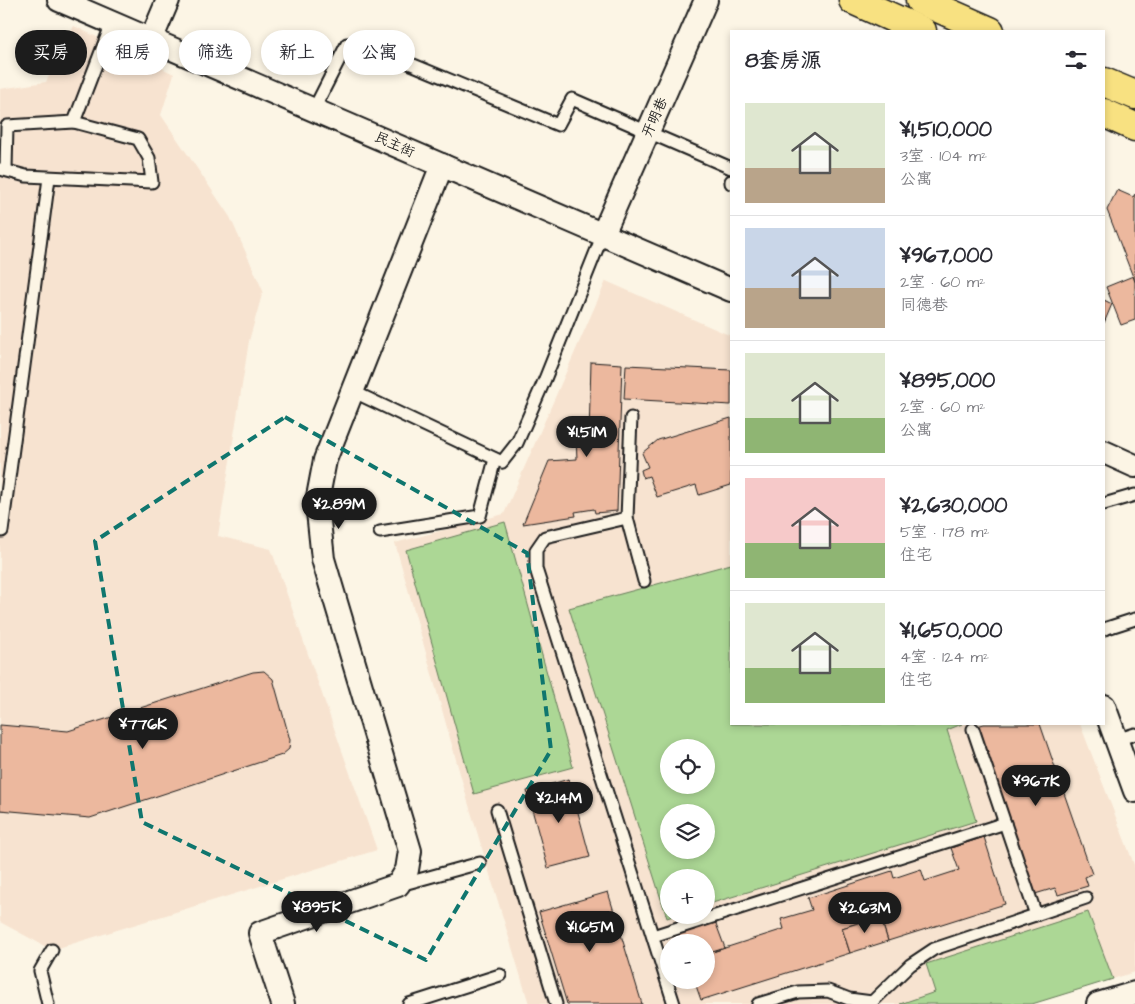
<!DOCTYPE html>
<html lang="zh">
<meta charset="utf-8">
<style>
:root{--surface:#fff;--page:#f7f7f7;--text:#2b2b33;--muted:#7c7c81;--line:#e1e1e2;--accent:#1c1c1c}
body{margin:0;font-family:"Architects Daughter","LXGW WenKai TC",sans-serif;background:var(--page);color:var(--text);height:100vh;display:flex;flex-direction:column;font-size:19px;white-space:nowrap}
*{box-sizing:border-box;margin:0}
p{font-size:16px;color:var(--muted)}
.icon{flex:none;width:28px;height:28px;fill:none;stroke:currentColor;stroke-width:2;stroke-linecap:round;stroke-linejoin:round}
.map{position:relative;flex:1;overflow:hidden}
.drawer{position:absolute;left:730px;top:30px;width:375px;height:695px;display:flex;flex-direction:column;background:var(--surface);border-radius:0px;box-shadow:0 2px 8px #0003}
.drawer>*{flex:none}
.top-card{position:absolute;left:15px;top:30px;width:475px;height:45px;display:flex;gap:10px}
.buttons{position:absolute;left:660px;top:739px;display:grid;gap:10px}
.buttons a{display:grid;place-items:center;width:55px;height:55px;border-radius:50%;background:var(--surface);box-shadow:0 2px 8px #0003;font-size:25px}
.price{position:absolute;translate:-50% -42px;padding:0 11px;border-radius:18px;background:var(--accent);color:#fff;font-size:16px;line-height:32px;filter:drop-shadow(0 1px 2px #0008)}
.price::after{content:'';position:absolute;left:50%;top:30px;width:15px;height:11px;margin-left:-8px;background:inherit;clip-path:polygon(0 0,100% 0,50% 100%)}
.price.selected{background:#222;color:#fff}
ul{padding:0;list-style:none}
li{display:flex;align-items:center;gap:15px;height:125px;padding:0 15px}
li+li{border-top:1px solid var(--line)}
li span{display:grid;place-items:center;flex:none;width:140px;height:100px;border-radius:0px;color:#555}
li>.icon{margin-inline-start:auto}
span .icon{width:60px;height:60px;fill:#fffc;stroke-width:1}
li b{font-size:21px}
h2{display:flex;justify-content:space-between;align-items:center;height:60px;padding:0 15px;font-size:21px}
.tag{padding:0 18px;border-radius:22px;background:var(--surface);box-shadow:0 2px 8px #0003;font-size:18px;line-height:45px}
.tag.selected{background:var(--accent);color:#fff}
.map>svg:first-child{display:block}
.built{fill:#f7e3d0;fill-rule:evenodd}
.green{fill:#acd795;stroke:#647a58;fill-rule:evenodd}
.building{fill:#ecb89e;stroke:#1c1c1c}
.lines{fill:none;stroke-linecap:round;stroke-linejoin:round}
.lane-casing{stroke:#1c1c1c;stroke-width:15}
.street-casing{stroke:#1c1c1c;stroke-width:26}
.primary-casing{stroke:#1c1c1c;stroke-width:31}
.lane{stroke:#fcf5e5;stroke-width:11}
.street{stroke:#fcf5e5;stroke-width:22}
.primary{stroke:#f8e181;stroke-width:28}
.marked{fill:none;stroke:#0f766e;stroke-width:4;stroke-dasharray:10 6;stroke-linejoin:round}
.labels{text-anchor:middle;stroke-width:4.5;stroke-linejoin:round;paint-order:stroke}
.street-label{font-size:14px;fill:#1c1c1c;stroke:#fcf5e5}
</style>
<div class="map">
<svg width="1135" height="1004" viewBox="0 0 1135 1004">
<rect width="100%" height="100%" fill="#fcf5e5"/>
<filter id="ink" filterUnits="userSpaceOnUse"><feTurbulence type="fractalNoise" baseFrequency=".02" numOctaves="2"/><feDisplacementMap in="SourceGraphic" scale="10" xChannelSelector="R" yChannelSelector="G"/><feConvolveMatrix kernelMatrix="1 2 1 2 8 2 1 2 1" color-interpolation-filters="sRGB"/></filter>
<g filter="url(#ink)">
<g class="built">
<path d="M74,26l100,48 -13,41 69,102 33,74 -14,50 -31,195 53,13 106,301 -325,100 -52,-28v-833l46,-7z"/>
<path d="M606,281l125,55v388h349l55,143v105l-103,32h-503l-61,-202 -73,-259 109,-29zM669,748h37v37h-37zM669,812h37v38h-37zM669,878h37v37h-37zM669,942h37v38h-37z"/>
</g>
<g class="green">
<path d="M505,522l68,245 -99,27 -68,-244z"/>
<path d="M731,564v160h231l-15,6 29,91 -270,84v-27h-37v37h7l-9,3 -98,-310zM669,748h37v37h-37zM706,812v38h-37v-38z"/>
<path d="M1088,912l25,67 -81,25h-132l35,-12 -9,-28z"/>
</g>
<g class="building">
<path d="M1117,190l16,7 2,-3v88l-28,-72z"/>
<path d="M1133,276l2,6v38l-14,5 -15,-38z"/>
<path d="M1104,300l8,4 -8,19z"/>
<path d="M591,362l31,2 -5,147 -22,2 -1,-4 -19,3 1,4 -53,8 26,-63 28,-2 -1,-22 13,-1z"/>
<path d="M626,365l105,5v35l-107,-6z"/>
<path d="M731,418v67l-32,10 -3,-10 -39,12 -8,-21 -6,2 -2,-8 7,-3 -6,-14 16,-13z"/>
<path d="M264,671l9,8 17,61 -1,9 -7,6 -192,63 -90,-8v-85l68,6 185,-59z"/>
<path d="M984,724h56l52,150 -7,3 3,9 -30,9 -3,-7 -20,6 -58,-168z"/>
<path d="M569,779l21,78 -42,11 -21,-77z"/>
<path d="M984,837l21,67 -117,37 -8,-25 -38,12 8,25 -149,47 -7,-20h12v-26l78,-25 -3,-10 31,-9 -4,-12 84,-27 2,7 27,-9 4,12 34,-11 -8,-22z"/>
<path d="M608,892l34,112h-75l-28,-92z"/>
<path d="M880,916l8,25 -38,12 -8,-25z"/>
<path d="M715,921l10,27 -19,6v-12h-24l-4,-9z"/>
</g>
<g class="lines">
<g class="lane-casing">
<g id="lane">
<path d="M314,109l33,-65h16l195,81 14,-26 159,69"/>
<path d="M0,169l26,7 126,6 -3,-24 -11,-19 -64,-17"/>
<path d="M6,169l1,-43 67,-4 38,-99"/>
<path d="M731,181v2"/>
<path d="M352,391l150,71 15,-19 28,-64 58,-145"/>
<path d="M631,418l-4,100 -82,19 -9,13v19l138,435"/>
<path d="M1104,504l31,-9"/>
<path d="M627,518l17,63"/>
<path d="M2,531l47,-353"/>
<path d="M380,532l100,-16 15,-57"/>
<path d="M1104,629l31,-10"/>
<path d="M973,729l63,186"/>
<path d="M1116,740l19,-6"/>
<path d="M497,810l59,194"/>
<path d="M400,885l80,-22"/>
<path d="M653,936l352,-113"/>
<path d="M872,1002l38,-37 24,-16 152,-51"/>
<path d="M48,1004l-8,-33 12,-21"/>
<path d="M409,1004l91,-29"/>
<path d="M758,1004l40,-12 30,-1 21,8 23,3"/>
</g>
</g>
<g class="street-casing">
<g id="street">
<path d="M59,0l672,290"/>
<path d="M151,40l17,-40"/>
<path d="M603,234l103,-234"/>
<path d="M1104,452l31,14"/>
<path d="M1104,706l31,85"/>
<path d="M283,1004l-23,-71 138,-48 9,-15 3,-19 -87,-292 -6,-57 8,-42 117,-295"/>
<path d="M1098,1004l37,-11"/>
</g>
</g>
<g class="primary-casing">
<g id="primary">
<path d="M853,0l69,31"/>
<path d="M920,0l70,31"/>
<path d="M1104,82l31,13"/>
<path d="M1104,113l31,14"/>
</g>
</g>
<use href="#lane" class="lane"/>
<use href="#street" class="street"/>
<use href="#primary" class="primary"/>
</g>
</g>
<path class="marked" d="M285,417l242,136 24,197 -125,210 -284,-138 -47,-281z"/>
<g class="labels">
<g class="street-label">
<text transform="translate(654 117) rotate(-66)" y="5">开明巷</text>
<text transform="translate(395 144) rotate(24)" y="5">民主街</text>
</g>
</g>
</svg>
<div class="buttons">
<a><svg class="icon" aria-label="locate" viewBox="0 0 24 24"><circle cx="12" cy="12" r="6"/><path d="M12 2v4M12 18v4M2 12h4M18 12h4"/></svg></a>
<a><svg class="icon" aria-label="layers" viewBox="0 0 24 24"><path d="M12 4l9 5-9 5-9-5zM3 14l9 5 9-5"/></svg></a>
<a>+</a>
<a>−</a>
</div>
<b class="price selected" style="left:587px;top:458px">¥1.51M</b>
<b class="price" style="left:339px;top:530px">¥2.89M</b>
<b class="price" style="left:143px;top:750px">¥776K</b>
<b class="price" style="left:1036px;top:807px">¥967K</b>
<b class="price" style="left:559px;top:824px">¥2.14M</b>
<b class="price" style="left:317px;top:933px">¥895K</b>
<b class="price" style="left:865px;top:934px">¥2.63M</b>
<b class="price" style="left:590px;top:953px">¥1.65M</b>
<div class="top-card">
<a class="tag selected">买房</a>
<a class="tag">租房</a>
<a class="tag">筛选</a>
<a class="tag">新上</a>
<a class="tag">公寓</a>
</div>
<section class="drawer">
<h2>8套房源<svg class="icon" aria-label="filters" viewBox="0 0 24 24"><path d="M4 7h16M4 17h16"/><circle cx="9" cy="7" r="2"/><circle cx="15" cy="17" r="2"/></svg></h2>
<ul>
<li><span style="background:linear-gradient(#dfe7d0 65%,#b9a48a 0)"><svg class="icon" aria-label="home" viewBox="0 0 24 24"><path d="M3 11l9-7 9 7M6 9v11h12V9"/></svg></span><div><b>¥1,510,000</b><p>3室 · 104 m²</p><p>公寓</p></div></li>
<li><span style="background:linear-gradient(#c9d6e8 60%,#b9a48a 0)"><svg class="icon" aria-label="home" viewBox="0 0 24 24"><path d="M3 11l9-7 9 7M6 9v11h12V9"/></svg></span><div><b>¥967,000</b><p>2室 · 60 m²</p><p>同德巷</p></div></li>
<li><span style="background:linear-gradient(#dfe7d0 65%,#8fb573 0)"><svg class="icon" aria-label="home" viewBox="0 0 24 24"><path d="M3 11l9-7 9 7M6 9v11h12V9"/></svg></span><div><b>¥895,000</b><p>2室 · 60 m²</p><p>公寓</p></div></li>
<li><span style="background:linear-gradient(#f6c9c9 65%,#8fb573 0)"><svg class="icon" aria-label="home" viewBox="0 0 24 24"><path d="M3 11l9-7 9 7M6 9v11h12V9"/></svg></span><div><b>¥2,630,000</b><p>5室 · 178 m²</p><p>住宅</p></div></li>
<li><span style="background:linear-gradient(#dfe7d0 65%,#8fb573 0)"><svg class="icon" aria-label="home" viewBox="0 0 24 24"><path d="M3 11l9-7 9 7M6 9v11h12V9"/></svg></span><div><b>¥1,650,000</b><p>4室 · 124 m²</p><p>住宅</p></div></li>
</ul>
</section>
</div>
